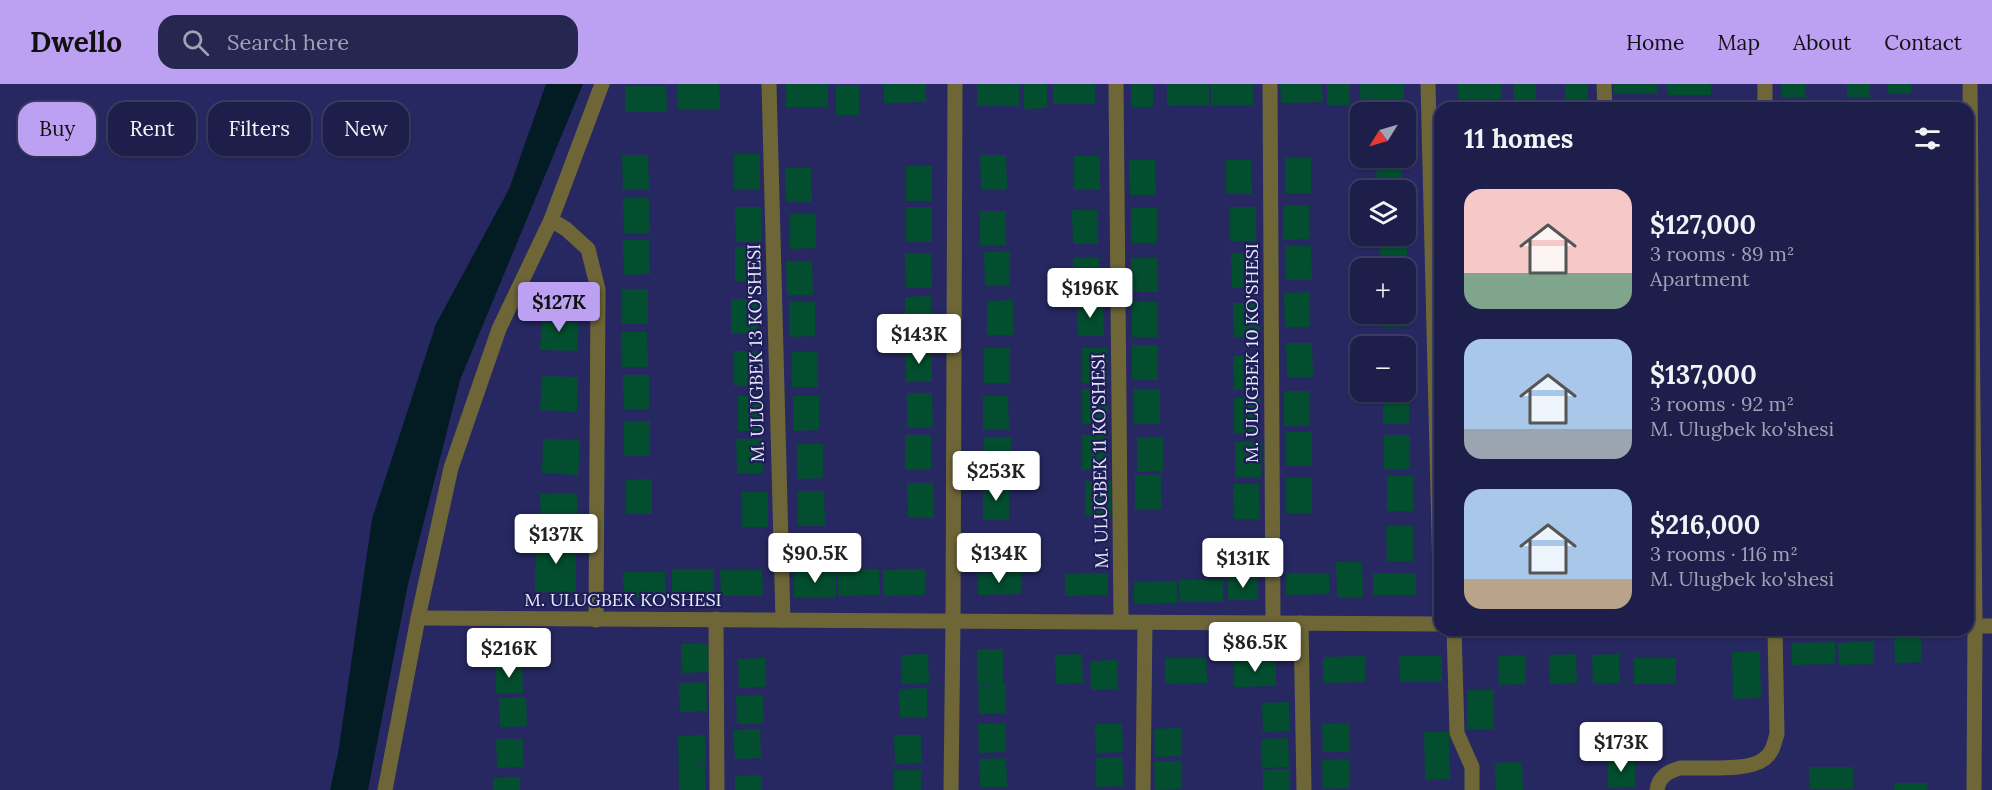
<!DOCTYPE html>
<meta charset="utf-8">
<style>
:root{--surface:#1d1e4a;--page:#252751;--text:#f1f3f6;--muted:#a0a2b5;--line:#3b3c62;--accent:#bca0f2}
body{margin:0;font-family:Lora,serif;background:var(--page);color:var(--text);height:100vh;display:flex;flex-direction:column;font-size:22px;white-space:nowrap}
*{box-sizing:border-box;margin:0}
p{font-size:20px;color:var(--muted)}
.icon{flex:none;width:33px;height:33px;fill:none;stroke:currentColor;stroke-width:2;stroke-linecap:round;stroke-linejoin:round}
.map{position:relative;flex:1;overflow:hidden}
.drawer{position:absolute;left:1434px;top:18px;width:540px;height:534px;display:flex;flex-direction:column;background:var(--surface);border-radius:18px;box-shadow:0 2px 4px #0004,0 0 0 2px var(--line)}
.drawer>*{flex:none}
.banner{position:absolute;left:18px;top:18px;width:570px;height:54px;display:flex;gap:12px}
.needle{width:39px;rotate:233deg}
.fabs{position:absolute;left:1350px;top:18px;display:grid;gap:12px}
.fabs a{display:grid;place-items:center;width:66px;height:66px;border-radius:12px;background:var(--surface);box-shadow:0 2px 4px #0004,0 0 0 2px var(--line);font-size:30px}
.price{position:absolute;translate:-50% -51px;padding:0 14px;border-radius:6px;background:#fff;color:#222;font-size:20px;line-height:39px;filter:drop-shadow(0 2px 3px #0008)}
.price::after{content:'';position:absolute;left:50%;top:36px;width:18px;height:14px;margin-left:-9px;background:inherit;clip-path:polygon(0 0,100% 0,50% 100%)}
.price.current{background:var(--accent);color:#111}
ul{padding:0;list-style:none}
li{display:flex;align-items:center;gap:18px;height:150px;padding:0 30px}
li span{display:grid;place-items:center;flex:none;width:168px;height:120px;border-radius:18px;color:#555}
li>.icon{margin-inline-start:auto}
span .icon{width:72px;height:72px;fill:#fffc;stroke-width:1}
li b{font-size:26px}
h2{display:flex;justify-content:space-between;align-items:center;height:72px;padding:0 30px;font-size:26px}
.pill{padding:0 21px;border-radius:18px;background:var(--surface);box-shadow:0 2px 4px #0004,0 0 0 2px var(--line);font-size:21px;line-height:54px}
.pill.current{background:var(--accent);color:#111}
header{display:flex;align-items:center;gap:36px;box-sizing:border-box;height:84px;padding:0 30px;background:var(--accent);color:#111}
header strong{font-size:28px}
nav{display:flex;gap:33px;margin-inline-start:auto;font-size:21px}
.search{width:420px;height:54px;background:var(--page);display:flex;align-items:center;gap:15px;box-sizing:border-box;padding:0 21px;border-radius:18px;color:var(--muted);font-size:22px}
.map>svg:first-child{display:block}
.water{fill:#031c23}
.building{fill:#034e2f}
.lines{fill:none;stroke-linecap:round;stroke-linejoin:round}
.minor{stroke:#6f6638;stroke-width:15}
.labels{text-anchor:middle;stroke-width:4.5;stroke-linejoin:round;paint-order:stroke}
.street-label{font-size:18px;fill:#e8eaf9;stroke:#1e1d57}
</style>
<header>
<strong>Dwello</strong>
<div class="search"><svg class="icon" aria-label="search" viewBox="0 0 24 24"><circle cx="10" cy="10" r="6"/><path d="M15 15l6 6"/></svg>Search here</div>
<nav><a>Home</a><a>Map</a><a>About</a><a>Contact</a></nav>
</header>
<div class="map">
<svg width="1992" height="706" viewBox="0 0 1992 706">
<rect width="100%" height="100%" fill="#272862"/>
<path class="water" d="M546,0h37l-123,296 -52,204 -40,206h-38l8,-36 34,-235 64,-195 73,-135z"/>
<g class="building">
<path d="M677,0h42l1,25h-42z"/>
<rect x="786" y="0" width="42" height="23"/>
<path d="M884,0h42v18l-42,1z"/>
<rect x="977" y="0" width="42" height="22"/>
<path d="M1024,0h23v24l-23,1z"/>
<rect x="1053" y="0" width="42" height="20"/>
<rect x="1131" y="0" width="22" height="23"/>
<path d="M1167,0h42v21l-42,1z"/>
<rect x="1211" y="0" width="42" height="21"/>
<path d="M1280,0h42l1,18 -42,1z"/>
<rect x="1327" y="0" width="23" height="21"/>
<path d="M1360,0h44v28h-43z"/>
<path d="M1458,0h43l1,15h-44z"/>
<path d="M1513,0h23v18h-22z"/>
<rect x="1565" y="0" width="23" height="17"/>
<rect x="1614" y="0" width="43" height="10"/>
<path d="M1667,0h44v11h-43z"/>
<path d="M1782,0h23v13l-23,1z"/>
<rect x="1847" y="0" width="23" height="13"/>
<rect x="1888" y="0" width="23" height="10"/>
<rect x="836" y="1" width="23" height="30"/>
<path d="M625,2h41l1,26h-42z"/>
<rect x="734" y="70" width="26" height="35"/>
<path d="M622,71h26l1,35h-26z"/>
<path d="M980,71h26l1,34h-26z"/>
<rect x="1074" y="72" width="26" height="34"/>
<rect x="1285" y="74" width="26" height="35"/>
<path d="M1376,74h26v30h-25z"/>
<path d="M1129,76h26l1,35h-26z"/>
<path d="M1226,76h25l1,34h-26z"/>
<rect x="906" y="82" width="26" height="35"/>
<path d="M785,84h26l1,34h-26z"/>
<path d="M623,114h26l1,35h-26z"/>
<path d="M1283,121h26v34l-26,1z"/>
<path d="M735,123h26l1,35h-26z"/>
<rect x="906" y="123" width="26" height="35"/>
<rect x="1230" y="123" width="26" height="34"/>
<rect x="1131" y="124" width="26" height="35"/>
<path d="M1072,126h26v34h-25z"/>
<rect x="980" y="127" width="26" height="34"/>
<path d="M790,130h26v34l-26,1z"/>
<path d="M623,156h26l1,34 -26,1z"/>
<path d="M1285,162h26l1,34h-26z"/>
<rect x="735" y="163" width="26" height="34"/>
<path d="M1380,164h27v20h-26z"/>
<path d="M1010,167v35h-25l-1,-34z"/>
<path d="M905,169h26l1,35h-26z"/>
<path d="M1231,169h26l1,35h-26z"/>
<rect x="1073" y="174" width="26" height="35"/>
<path d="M1131,174h26l1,34h-26z"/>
<path d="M786,177h26l1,34h-26z"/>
<rect x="622" y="205" width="26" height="35"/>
<path d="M1310,208v35h-25l-1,-34z"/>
<path d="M931,212v35h-26v-34z"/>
<rect x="731" y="215" width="26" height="35"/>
<path d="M1013,216v35h-26v-34z"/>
<path d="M789,218h26v34l-26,1z"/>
<path d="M1077,218h26l1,34h-26z"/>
<rect x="1132" y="218" width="26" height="35"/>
<path d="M1233,219h26v34h-25z"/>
<rect x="1380" y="230" width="26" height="13"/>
<path d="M542,231l37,2 -2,34 -37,-1z"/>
<path d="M621,248h26l1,35h-26z"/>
<path d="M1382,255h26v35h-2v-28h-24z"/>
<path d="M1286,259h26l1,34h-26z"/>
<rect x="1132" y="261" width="26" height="35"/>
<rect x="906" y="263" width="26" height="35"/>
<rect x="984" y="264" width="26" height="35"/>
<path d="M1082,264h25l1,35h-26z"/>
<rect x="734" y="267" width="26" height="35"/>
<rect x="792" y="268" width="26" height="35"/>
<path d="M1259,271l1,35h-26l-1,-34z"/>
<path d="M623,291h26v34h-25z"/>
<path d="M542,292l36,1 -1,35 -37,-2z"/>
<rect x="1082" y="305" width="26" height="35"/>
<rect x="1134" y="305" width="26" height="35"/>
<path d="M1406,305h3v35h-26v-32h23z"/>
<rect x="1284" y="307" width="26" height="35"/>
<path d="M907,309h25l1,35h-26z"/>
<rect x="738" y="312" width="26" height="35"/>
<path d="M793,312h26v34l-26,1z"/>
<path d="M983,312h25l1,34h-26z"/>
<rect x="1234" y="314" width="26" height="35"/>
<rect x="624" y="337" width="26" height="35"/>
<rect x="1286" y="348" width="26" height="34"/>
<rect x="905" y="351" width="26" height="35"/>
<rect x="1082" y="351" width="26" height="35"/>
<rect x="1384" y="351" width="26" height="35"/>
<path d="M984,353h27v35h-26z"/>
<path d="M1137,353h26v34l-26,1z"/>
<path d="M543,355l37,1 -2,35 -36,-2z"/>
<path d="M736,355h26l1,34h-26z"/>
<rect x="1235" y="358" width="26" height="35"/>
<path d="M797,360h26v34l-26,1z"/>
<path d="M1135,391h26l1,35h-27z"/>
<rect x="1387" y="392" width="26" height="35"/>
<rect x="1286" y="394" width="26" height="35"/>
<path d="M652,395v35h-26v-34z"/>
<rect x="1085" y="397" width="26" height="35"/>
<path d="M907,399h26l1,35h-26z"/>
<path d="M1233,400h26l1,35h-26z"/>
<rect x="983" y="401" width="26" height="35"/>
<path d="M798,407h26l1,35h-27z"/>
<rect x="742" y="408" width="26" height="35"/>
<path d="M577,409l1,35 -37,1 -1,-35z"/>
<path d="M1386,442h27v35h-26z"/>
<path d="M536,454h40v55l-41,-1z"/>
<path d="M1336,478h26l1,35h-26z"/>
<rect x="672" y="485" width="42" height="26"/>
<path d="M879,485l1,26 -42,1 -1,-26z"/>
<path d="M925,485v26l-42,1v-26z"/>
<path d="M720,486h42l1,26h-42z"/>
<rect x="794" y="487" width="42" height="26"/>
<path d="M623,488h42l1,25 -42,1z"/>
<path d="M1021,488v22l-43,1v-22z"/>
<path d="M1108,489v22l-43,1v-22z"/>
<path d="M1286,489h43l1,21 -44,1z"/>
<rect x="1373" y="489" width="43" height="22"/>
<path d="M1258,493v23h-30v-22z"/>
<path d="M1179,496h44v22h-43z"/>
<path d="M1177,497v22l-43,1v-22z"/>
<path d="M1894,550h27l1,28 -27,1z"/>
<path d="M1874,557v23l-35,1 -1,-22z"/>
<path d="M1835,558v22l-43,1v-22z"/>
<path d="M708,559l1,29 -27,1 -1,-29z"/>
<path d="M977,565h26v35h3v29l-27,1 -1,-29 18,-1h-19z"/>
<path d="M1760,567l1,47 -28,1 -1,-47z"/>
<path d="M928,570l1,29 -27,1 -1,-29z"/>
<path d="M1082,570l1,29 -27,1 -1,-29z"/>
<path d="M1576,570l1,29 -27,1 -1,-29z"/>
<path d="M1619,570l1,29 -27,1 -1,-29z"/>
<path d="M1525,571l1,29 -27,1 -1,-29z"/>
<path d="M1365,572v26l-42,1v-26z"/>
<path d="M1399,572h43v26h-42z"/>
<path d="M765,574l1,29 -27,1 -1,-29z"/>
<path d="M1165,574h41l1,25 -42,1z"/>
<rect x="1634" y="574" width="42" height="26"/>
<path d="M1117,576l1,29 -27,1 -1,-29z"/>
<path d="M1276,576v26l-42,1v-26z"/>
<path d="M522,580l1,29h-27l-1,-28z"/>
<path d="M706,598l1,29 -27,1 -1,-29z"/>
<path d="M927,604v29l-27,1 -1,-29z"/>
<rect x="1467" y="606" width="27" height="39"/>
<path d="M763,611l1,29h-27l-1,-28z"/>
<path d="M526,613l1,29 -27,1 -1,-29z"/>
<path d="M1289,618l1,29 -27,1 -1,-29z"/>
<path d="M1005,639l1,29 -27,1 -1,-29z"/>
<path d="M1349,639l1,29h-27l-1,-28z"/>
<path d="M1095,640h27l1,28 -27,1z"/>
<path d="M1181,644l1,28 -27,1 -1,-28z"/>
<path d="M760,645l1,29 -26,1 -2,-29z"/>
<path d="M1424,648h25l1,47 -25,1z"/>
<path d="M705,651l1,29h-11l10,1 1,25h-27l-1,-54z"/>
<path d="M894,651h27l1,28 -27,1z"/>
<path d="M1288,654l1,29 -27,1 -1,-29z"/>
<path d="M496,655h27l1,28 -27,1z"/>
<path d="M1122,673l2,29 -28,1v-29z"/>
<path d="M1006,674l1,29h-27l-1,-28z"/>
<path d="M1635,674v29l-27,1 -1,-29z"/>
<path d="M1349,675l1,29 -27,1 -1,-29z"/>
<path d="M1154,677h27l1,28 -27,1z"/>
<path d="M1522,678l1,28h-27l-1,-27z"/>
<path d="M1809,683h44v22h-43z"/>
<path d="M1290,685v21h-27v-20z"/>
<rect x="894" y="686" width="27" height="20"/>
<path d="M762,691v15h-27v-14z"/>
<path d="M520,693v13h-27v-12z"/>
<path d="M1895,699h33l-1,7h-33z"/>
</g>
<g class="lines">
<g class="minor">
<path d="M769,0l14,536"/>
<path d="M1116,0l5,538"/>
<path d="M1270,0l3,538"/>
<path d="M1428,0l12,490"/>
<path d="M1604,0l1,24"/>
<path d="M1765,0v24"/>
<path d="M1970,0l5,542 -1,164"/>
<path d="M551,136l15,9 22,20 10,40 -2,331"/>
<path d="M418,534l1022,6"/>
<path d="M716,535l1,171"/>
<path d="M1301,539l3,167"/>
<path d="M1968,542h24"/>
<path d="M1454,546l3,103 15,34v23"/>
<path d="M385,706l33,-172 33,-150 48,-139 52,-109 51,-136"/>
<path d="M951,706l2,-168 2,-538"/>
<path d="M1143,706l2,-167"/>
<path d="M1657,706c2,-14 11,-18 23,-22 22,-1 68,4 84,-9 9,-6 10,-16 13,-25l-2,-104"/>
</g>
</g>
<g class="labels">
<g class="street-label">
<text transform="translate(756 269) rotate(-91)" y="6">M. ULUGBEK 13 KO'SHESI</text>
<text transform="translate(1252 269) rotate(-90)" y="6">M. ULUGBEK 10 KO'SHESI</text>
<text transform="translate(1100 377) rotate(-91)" y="6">M. ULUGBEK 11 KO'SHESI</text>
<text x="623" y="522">M. ULUGBEK KO'SHESI</text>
</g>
</g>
</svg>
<div class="fabs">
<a><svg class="needle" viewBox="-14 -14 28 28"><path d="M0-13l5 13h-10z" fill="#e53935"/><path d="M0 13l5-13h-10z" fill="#a0a2b5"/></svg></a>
<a><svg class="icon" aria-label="layers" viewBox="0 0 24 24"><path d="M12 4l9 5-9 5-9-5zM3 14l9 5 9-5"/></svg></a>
<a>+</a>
<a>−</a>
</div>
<b class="price" style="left:1090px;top:235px">$196K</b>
<b class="price current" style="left:559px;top:249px">$127K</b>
<b class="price" style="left:919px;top:281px">$143K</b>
<b class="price" style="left:996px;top:418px">$253K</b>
<b class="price" style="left:556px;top:481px">$137K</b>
<b class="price" style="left:815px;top:500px">$90.5K</b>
<b class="price" style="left:999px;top:500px">$134K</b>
<b class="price" style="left:1243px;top:505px">$131K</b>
<b class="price" style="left:1255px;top:589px">$86.5K</b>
<b class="price" style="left:509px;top:595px">$216K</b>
<b class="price" style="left:1621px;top:689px">$173K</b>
<div class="banner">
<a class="pill current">Buy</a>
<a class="pill">Rent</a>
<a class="pill">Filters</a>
<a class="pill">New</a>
</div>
<section class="drawer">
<h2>11 homes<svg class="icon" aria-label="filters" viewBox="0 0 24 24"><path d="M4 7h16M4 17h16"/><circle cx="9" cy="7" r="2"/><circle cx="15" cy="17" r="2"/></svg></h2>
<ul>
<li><span style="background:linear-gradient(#f6c9c9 70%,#7fa58c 0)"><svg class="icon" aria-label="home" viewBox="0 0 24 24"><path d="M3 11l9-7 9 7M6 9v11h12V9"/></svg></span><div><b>$127,000</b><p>3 rooms · 89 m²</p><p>Apartment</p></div></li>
<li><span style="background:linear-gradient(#a9c7e8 75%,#9aa5b1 0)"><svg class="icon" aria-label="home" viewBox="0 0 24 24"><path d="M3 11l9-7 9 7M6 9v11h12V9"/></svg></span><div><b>$137,000</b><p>3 rooms · 92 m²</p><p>M. Ulugbek ko'shesi</p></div></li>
<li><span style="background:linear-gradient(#a9c7e8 75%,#b9a48a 0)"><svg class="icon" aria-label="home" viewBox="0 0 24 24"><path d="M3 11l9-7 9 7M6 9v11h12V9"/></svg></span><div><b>$216,000</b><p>3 rooms · 116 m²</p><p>M. Ulugbek ko'shesi</p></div></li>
</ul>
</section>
</div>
